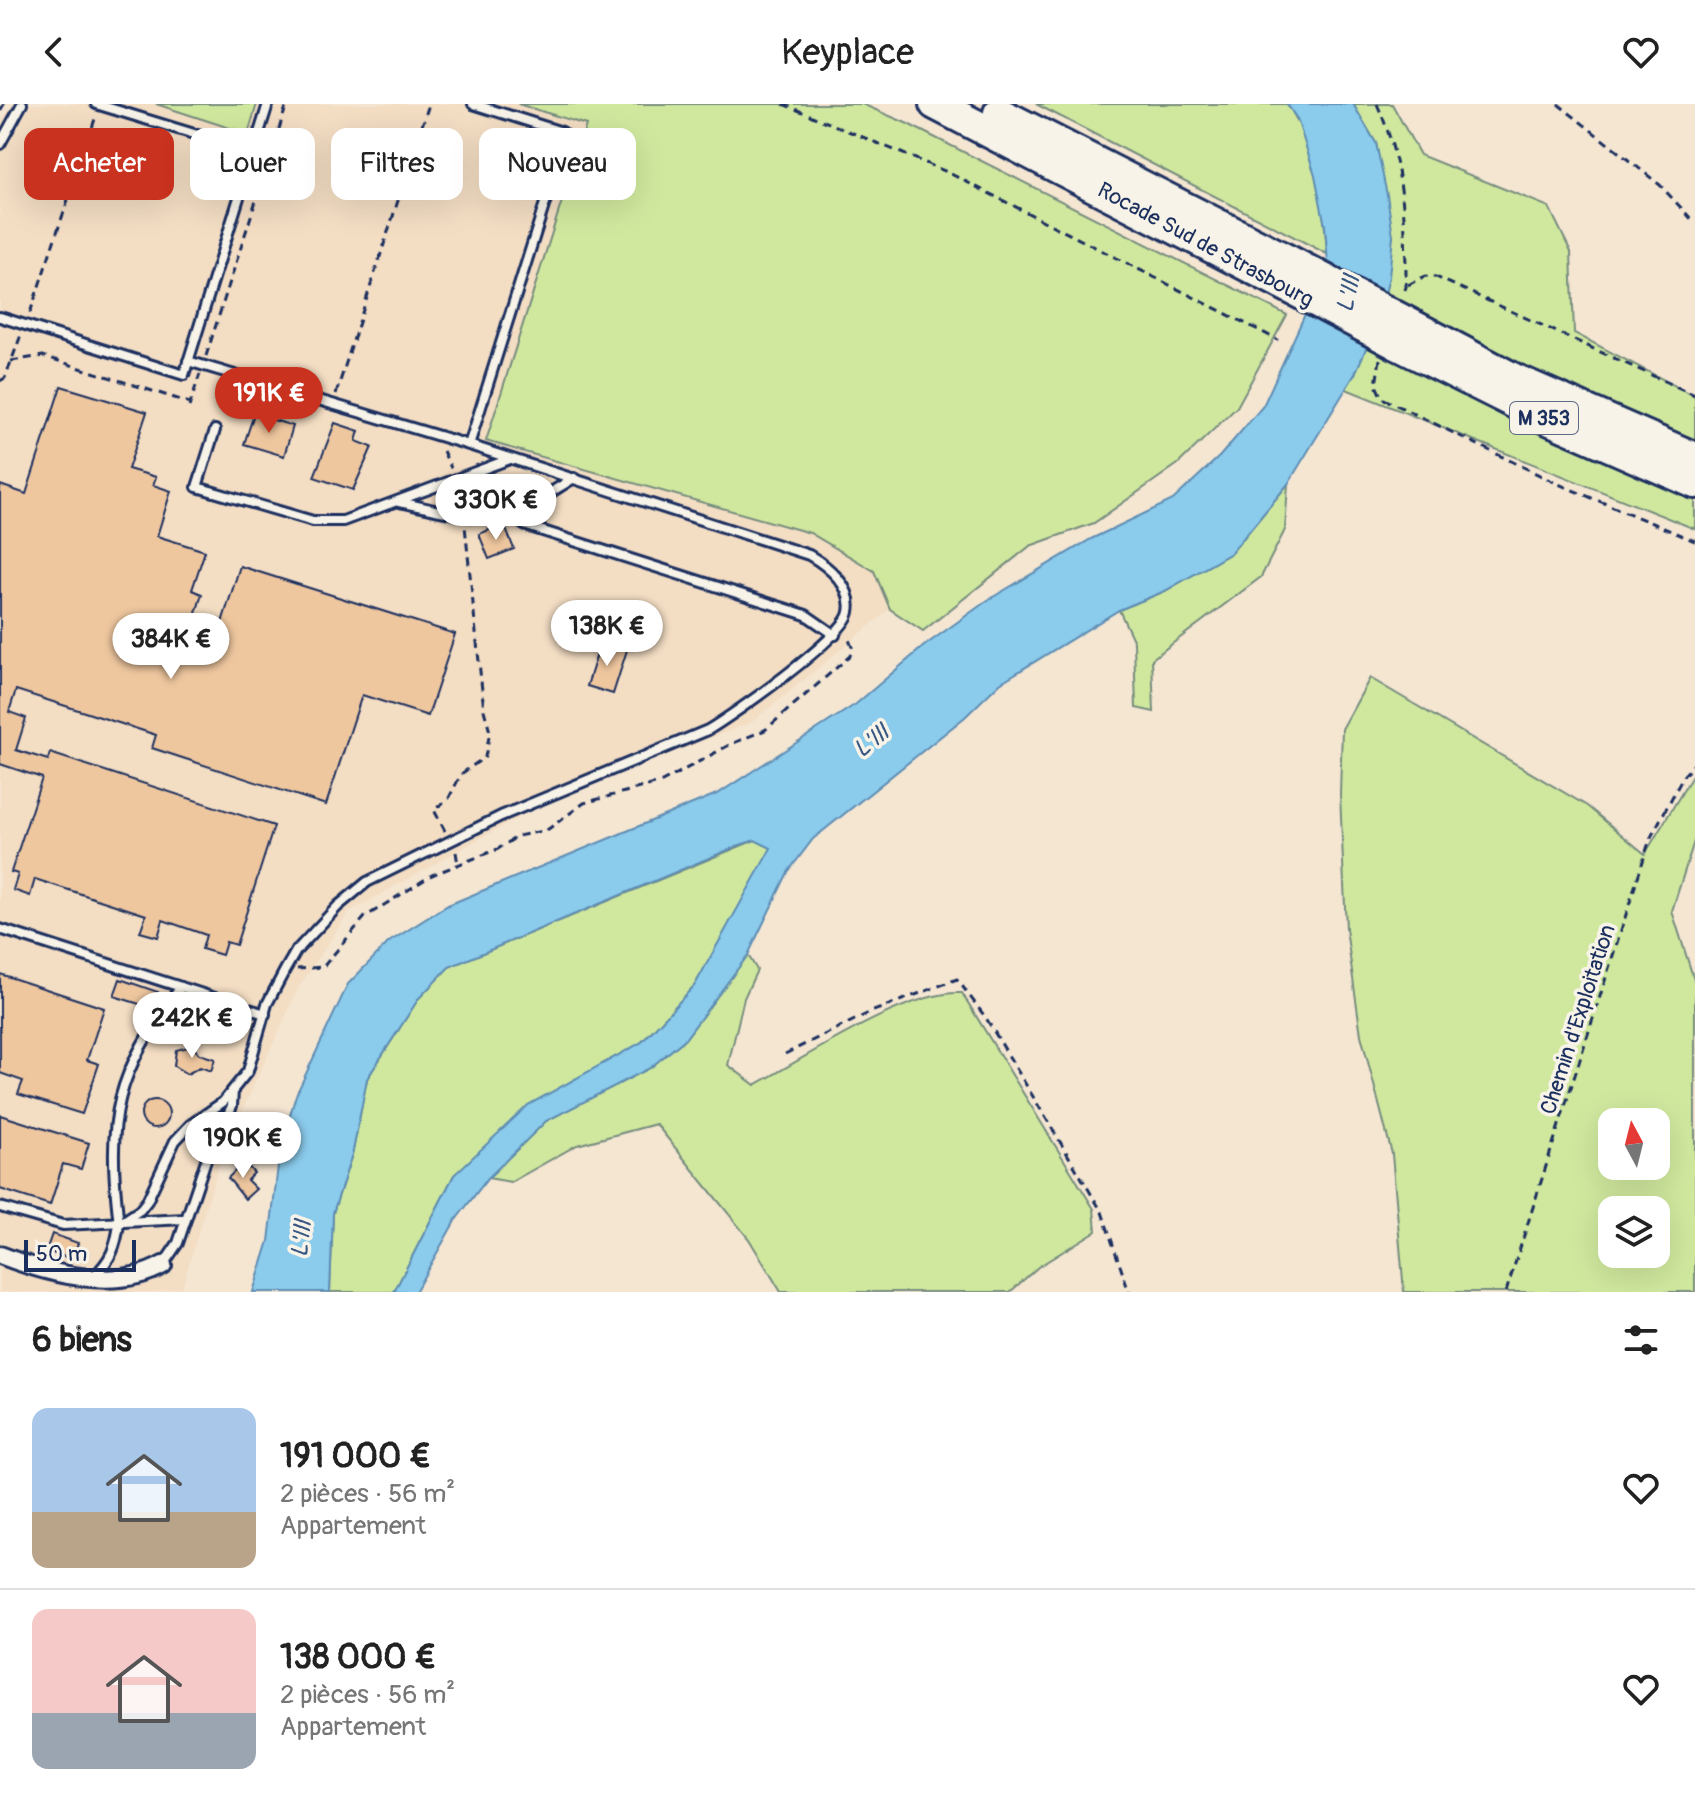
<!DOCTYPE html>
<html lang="fr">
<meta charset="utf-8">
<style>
:root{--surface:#fff;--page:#f2f2f2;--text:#222;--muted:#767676;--line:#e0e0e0;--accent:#c8321e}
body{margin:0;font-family:Pangolin,sans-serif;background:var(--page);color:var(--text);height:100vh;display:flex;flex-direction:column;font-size:30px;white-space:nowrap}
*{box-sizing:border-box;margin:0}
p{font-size:26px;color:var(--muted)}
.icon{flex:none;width:44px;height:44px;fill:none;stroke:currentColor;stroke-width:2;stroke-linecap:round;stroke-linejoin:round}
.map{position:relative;height:1188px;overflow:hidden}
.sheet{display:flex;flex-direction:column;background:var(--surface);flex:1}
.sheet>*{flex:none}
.banner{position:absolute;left:24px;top:24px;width:800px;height:72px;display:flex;gap:16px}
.needle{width:52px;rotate:353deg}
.tools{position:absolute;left:1598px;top:1004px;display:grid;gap:16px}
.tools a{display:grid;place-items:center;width:72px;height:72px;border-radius:16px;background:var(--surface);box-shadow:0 8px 32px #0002;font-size:40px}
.scale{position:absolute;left:24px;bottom:20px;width:112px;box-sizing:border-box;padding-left:8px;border:4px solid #1b2f5e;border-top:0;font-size:22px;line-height:28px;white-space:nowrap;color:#1b2f5e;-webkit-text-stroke:6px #f7f3e8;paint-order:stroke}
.price{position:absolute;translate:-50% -68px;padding:0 18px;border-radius:28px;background:#fff;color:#222;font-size:26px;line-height:52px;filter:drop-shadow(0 2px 4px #0008)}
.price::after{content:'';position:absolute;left:50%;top:48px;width:24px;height:18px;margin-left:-12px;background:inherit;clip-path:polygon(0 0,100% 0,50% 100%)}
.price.on{background:var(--accent);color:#fff}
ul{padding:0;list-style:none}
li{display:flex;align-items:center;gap:24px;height:200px;padding:0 32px}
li+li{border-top:2px solid var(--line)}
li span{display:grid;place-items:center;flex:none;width:224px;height:160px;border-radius:16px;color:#555}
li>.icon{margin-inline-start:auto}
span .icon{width:96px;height:96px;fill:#fffc;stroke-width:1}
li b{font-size:34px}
h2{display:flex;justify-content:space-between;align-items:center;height:96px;padding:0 32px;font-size:34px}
.chip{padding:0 28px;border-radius:16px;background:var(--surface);box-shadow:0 8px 32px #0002;font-size:28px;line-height:72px}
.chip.on{background:var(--accent);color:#fff}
header{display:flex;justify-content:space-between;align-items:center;height:104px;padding:0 32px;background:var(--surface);font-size:36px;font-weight:600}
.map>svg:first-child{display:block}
.built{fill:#f3ddc3}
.green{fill:#d0e89e;stroke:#768c7e;stroke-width:2;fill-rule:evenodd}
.water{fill:#8bcbec;stroke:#5e8db3;stroke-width:2}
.building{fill:#efc79f;stroke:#1b2f5e;stroke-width:2}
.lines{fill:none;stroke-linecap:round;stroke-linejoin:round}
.lane-casing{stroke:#1b2f5e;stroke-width:14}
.street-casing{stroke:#1b2f5e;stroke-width:22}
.highway-casing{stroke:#1b2f5e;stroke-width:36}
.path{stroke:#1b2f5e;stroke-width:3;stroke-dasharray:8 6;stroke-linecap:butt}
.lane{stroke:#f7f3e8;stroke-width:8}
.street{stroke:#f7f3e8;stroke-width:16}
.highway{stroke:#f7f3e8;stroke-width:30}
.highway-bridge-casing{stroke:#1b2f5e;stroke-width:36;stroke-linecap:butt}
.highway-bridge{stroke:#f7f3e8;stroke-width:30}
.labels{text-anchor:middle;stroke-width:7;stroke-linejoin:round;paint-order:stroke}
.shield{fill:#f7f3e8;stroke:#5d6a87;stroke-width:2}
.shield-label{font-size:20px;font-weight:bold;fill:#1b2f5e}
.street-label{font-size:22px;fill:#1b2f5e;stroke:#f7f3e8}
.water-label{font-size:24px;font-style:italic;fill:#375682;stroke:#f7f3e8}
</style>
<header><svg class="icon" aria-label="back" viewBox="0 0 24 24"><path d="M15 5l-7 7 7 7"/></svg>Keyplace<svg class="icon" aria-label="heart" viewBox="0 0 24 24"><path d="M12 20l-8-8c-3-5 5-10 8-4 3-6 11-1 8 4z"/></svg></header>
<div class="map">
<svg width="1695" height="1188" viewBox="0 0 1695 1188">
<rect width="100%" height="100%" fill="#f5e6d2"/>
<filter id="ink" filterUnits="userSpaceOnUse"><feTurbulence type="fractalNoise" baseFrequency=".0125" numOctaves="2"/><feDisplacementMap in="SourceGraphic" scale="16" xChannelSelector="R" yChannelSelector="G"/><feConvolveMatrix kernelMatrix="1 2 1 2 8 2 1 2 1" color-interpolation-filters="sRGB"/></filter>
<g filter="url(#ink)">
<path class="built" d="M13,0h143l91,30 10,-30h261l68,20 -99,317 323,92 64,38 16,38 -138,113 -210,82 -193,108 -50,75 -62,135 -17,39 -38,126 -28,5h-154v-1168z"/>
<g class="green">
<path d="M156,0h101l-9,30z"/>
<path d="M518,0h344l44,19 381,192 -50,92 -59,57 -84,59 -64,23 -107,85 -33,-22 -16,-38 -64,-38 -324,-92 100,-316z"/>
<path d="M1036,0h251c28,40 37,101 40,150z"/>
<path d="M1353,0h39l28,51 129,52 22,45 3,81 121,63v133l-349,-140 33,-70 14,-83 -17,-93z"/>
<path d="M1288,380l-3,46 -24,47 -109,82 2,53 -18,-4 -2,-66 -15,-32 46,-19 66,-38z"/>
<path d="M1370,574l217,128 58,48 50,-83v67l-23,73 23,72v309h-291l-12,-138 -31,-119 -15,-106 -6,-135 2,-65zM1612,1018h44v44h-44zM1612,1106h44v44h-44z"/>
<path d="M755,736l17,8 -77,137 -53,57 -51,31 -137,102 -60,117h-64l3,-79 20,-62 14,-72 52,-81 30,-31z"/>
<path d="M748,851l9,15 -13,28 -16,67 27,20c50,-27 151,-95 207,-92l132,216 2,22 -58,36 -28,25h-229l-32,-53 -93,-115 -79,21 -66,37 -23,-4 58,-57 104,-53 35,-29z"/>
</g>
<path class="water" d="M1287,0h66l23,39 11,52 6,41 -4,41 -10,42 -24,55 -67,110 -57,69 -66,38 -46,19 -119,73 -35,34 -152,122 -25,33 -40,83 -63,84 -35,29 -104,53 -58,57 -33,43 -40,71h-21l60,-117 74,-70 114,-63 53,-57 76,-137 -16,-8 -15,5 -291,122 -30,31 -52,81 -14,72 -20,62 -3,79h-77l16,-51 11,-92 16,-54 52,-111 41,-42 59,-37 271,-112 137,-89 68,-58 64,-46 103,-61 82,-39 47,-44 43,-50 65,-142 -3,-38 -10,-51 -18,-56z"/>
<g class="building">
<path d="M61,282l86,26 -19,57 28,8 -3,8 18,6 -14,45 48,15 -13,39 10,4 -15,48 26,9 27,-85 215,68 -27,82 -66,-21 -36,110 -174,-57 4,-13 -140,-45 -7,22 17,6 -10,32 32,10 2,-7 224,73 -38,119 -10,-3 -4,13 -20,-6 4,-14 -43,-15 -5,17 -18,-5 6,-17 -111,-36 -5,17 -17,-6 5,-16 -7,-2 31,-94 -42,-14v-279l26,9z"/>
<path d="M254,310l39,12 -9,30 -40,-12z"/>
<path d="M335,319l24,8 -3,10 16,6 -19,43 -39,-13z"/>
<path d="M504,420l10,25 -25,10 -10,-25z"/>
<path d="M601,537l26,9 -14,44 -26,-8z"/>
<path d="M0,870l104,34 -17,52 12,4 -17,50 -64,-20 5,-13 -23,-8z"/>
<path d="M120,875l38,13 -6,16 -38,-12z"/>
<path d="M192,942l7,8 16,5 -4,12 -11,-4 -13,7 -13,-8 2,-16z"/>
<circle cx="155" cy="1010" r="14"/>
<path d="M0,1011l89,28 -8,26 -18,-5 -13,41 -50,-16z"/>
<path d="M244,1058l10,11 -7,7 9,9 -11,10 -17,-21z"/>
<path d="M52,1130l26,9 -6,16 -26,-8z"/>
</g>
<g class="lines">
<g class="lane-casing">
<g id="lane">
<path d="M96,0l157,48"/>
<path d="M0,40l22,-40"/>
<path d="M0,213l184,58 84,-271"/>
<path d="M215,326l-18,57 116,34h30l167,-62"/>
<path d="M469,341l97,-309 -4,-4 -89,-28"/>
<path d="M399,398c30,6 85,23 114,11 21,-9 41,-23 61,-35"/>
<path d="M511,410l13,11 282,90 29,20"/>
<path d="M0,825l265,85"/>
<path d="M0,1103l63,18 123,-6"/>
<path d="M119,1120c-13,-107 -4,-150 62,-237"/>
<path d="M163,1161l15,-22 29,-86 25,-51 1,-15"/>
<path d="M94,1172c17,-16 22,-29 25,-52l21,-14 7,-9 28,-60 15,-16 33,-23 25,-31 19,-67 18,-34 11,-19 42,-45 29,-24 134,-66 207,-86c25,-15 137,-93 141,-118 5,-25 -21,-46 -40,-57l-340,-110 -281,-84"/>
</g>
</g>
<g class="street-casing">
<path id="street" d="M0,1151c49,19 116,37 163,10"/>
</g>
<g class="highway-casing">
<g id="highway">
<path d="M935,0l348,180"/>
<path d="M999,9l290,148"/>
<path d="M1404,217l110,58 181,79"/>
<path d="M1397,240l142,71 156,68"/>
</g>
</g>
<g class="path">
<path d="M783,0l164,68 331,168"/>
<path d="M1377,0c27,60 29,118 29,183l-3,8"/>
<path d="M1558,0l102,81 35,38"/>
<path d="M0,7l4,-7"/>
<path d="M1408,181l17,-9 11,1 259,118"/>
<path d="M30,209l66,-197"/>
<path d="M206,252l81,-252"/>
<path d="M1380,255l-4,26 6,13 174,85 139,58"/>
<path d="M11,257l32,-5 147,47"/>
<path d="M0,277l5,-3 16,-43"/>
<path d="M336,290l93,-290"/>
<path d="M189,303l11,-33"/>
<path d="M443,347l8,17"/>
<path d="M445,727l-11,-21 15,-12 12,-24 24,-17 5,-25 -6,-22 -19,-184"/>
<path d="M456,748l2,12"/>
<path d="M297,865l26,-2 42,-50 67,-42 66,-26 20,-13 29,-6 37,-27 78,-21 69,-38 34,-14 85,-74 2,-9 -5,-12"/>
<path d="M785,950l86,-42 86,-33 29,39 116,194 27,80"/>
<path d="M1506,1188l144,-453 34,-64 11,-12"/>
</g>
<use href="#lane" class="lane"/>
<use href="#street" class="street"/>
<use href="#highway" class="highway"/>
<g class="highway-bridge-casing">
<g id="highway-bridge">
<path d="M1289,157l115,60"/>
<path d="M1283,180l114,60"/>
</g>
</g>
<use href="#highway-bridge" class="highway-bridge"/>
</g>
</g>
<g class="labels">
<rect class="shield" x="1510" y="298" width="68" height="32" rx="6"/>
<g class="shield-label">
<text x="1544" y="321">M 353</text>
</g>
<g class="street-label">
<text transform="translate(1206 140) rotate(28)" y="8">Rocade Sud de Strasbourg</text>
<text transform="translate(1577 915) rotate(-72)" y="8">Chemin d'Exploitation</text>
</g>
<g class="water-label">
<text transform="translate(1348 190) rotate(-77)" y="8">L'Ill</text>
<text transform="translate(871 637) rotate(-38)" y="8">L'Ill</text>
<text transform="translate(301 1135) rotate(-83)" y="8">L'Ill</text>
</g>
</g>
</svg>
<div class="tools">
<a><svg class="needle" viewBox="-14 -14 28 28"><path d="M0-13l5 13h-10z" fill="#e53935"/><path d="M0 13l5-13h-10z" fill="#767676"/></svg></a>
<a><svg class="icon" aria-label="layers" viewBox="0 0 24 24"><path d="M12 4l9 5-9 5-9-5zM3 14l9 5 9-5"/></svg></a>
</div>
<div class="scale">50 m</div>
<b class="price on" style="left:269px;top:331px">191K €</b>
<b class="price" style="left:496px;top:438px">330K €</b>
<b class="price" style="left:607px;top:564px">138K €</b>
<b class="price" style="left:171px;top:577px">384K €</b>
<b class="price" style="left:192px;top:956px">242K €</b>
<b class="price" style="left:243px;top:1076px">190K €</b>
<div class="banner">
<a class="chip on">Acheter</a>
<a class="chip">Louer</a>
<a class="chip">Filtres</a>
<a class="chip">Nouveau</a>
</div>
</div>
<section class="sheet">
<h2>6 biens<svg class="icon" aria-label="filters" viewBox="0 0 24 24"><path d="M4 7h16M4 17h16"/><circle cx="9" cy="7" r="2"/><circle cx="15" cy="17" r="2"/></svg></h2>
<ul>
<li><span style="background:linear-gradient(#a9c7e8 65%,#b9a48a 0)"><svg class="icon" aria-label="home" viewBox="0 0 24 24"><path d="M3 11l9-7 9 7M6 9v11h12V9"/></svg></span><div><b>191 000 €</b><p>2 pièces · 56 m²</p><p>Appartement</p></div><svg class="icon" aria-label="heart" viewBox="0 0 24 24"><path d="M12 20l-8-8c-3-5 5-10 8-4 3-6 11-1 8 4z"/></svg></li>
<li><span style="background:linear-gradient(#f6c9c9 65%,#9aa5b1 0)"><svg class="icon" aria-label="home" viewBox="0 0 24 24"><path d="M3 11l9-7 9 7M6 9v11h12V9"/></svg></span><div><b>138 000 €</b><p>2 pièces · 56 m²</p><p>Appartement</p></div><svg class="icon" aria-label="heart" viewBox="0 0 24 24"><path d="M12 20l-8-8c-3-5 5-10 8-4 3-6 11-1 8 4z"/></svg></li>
</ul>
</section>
